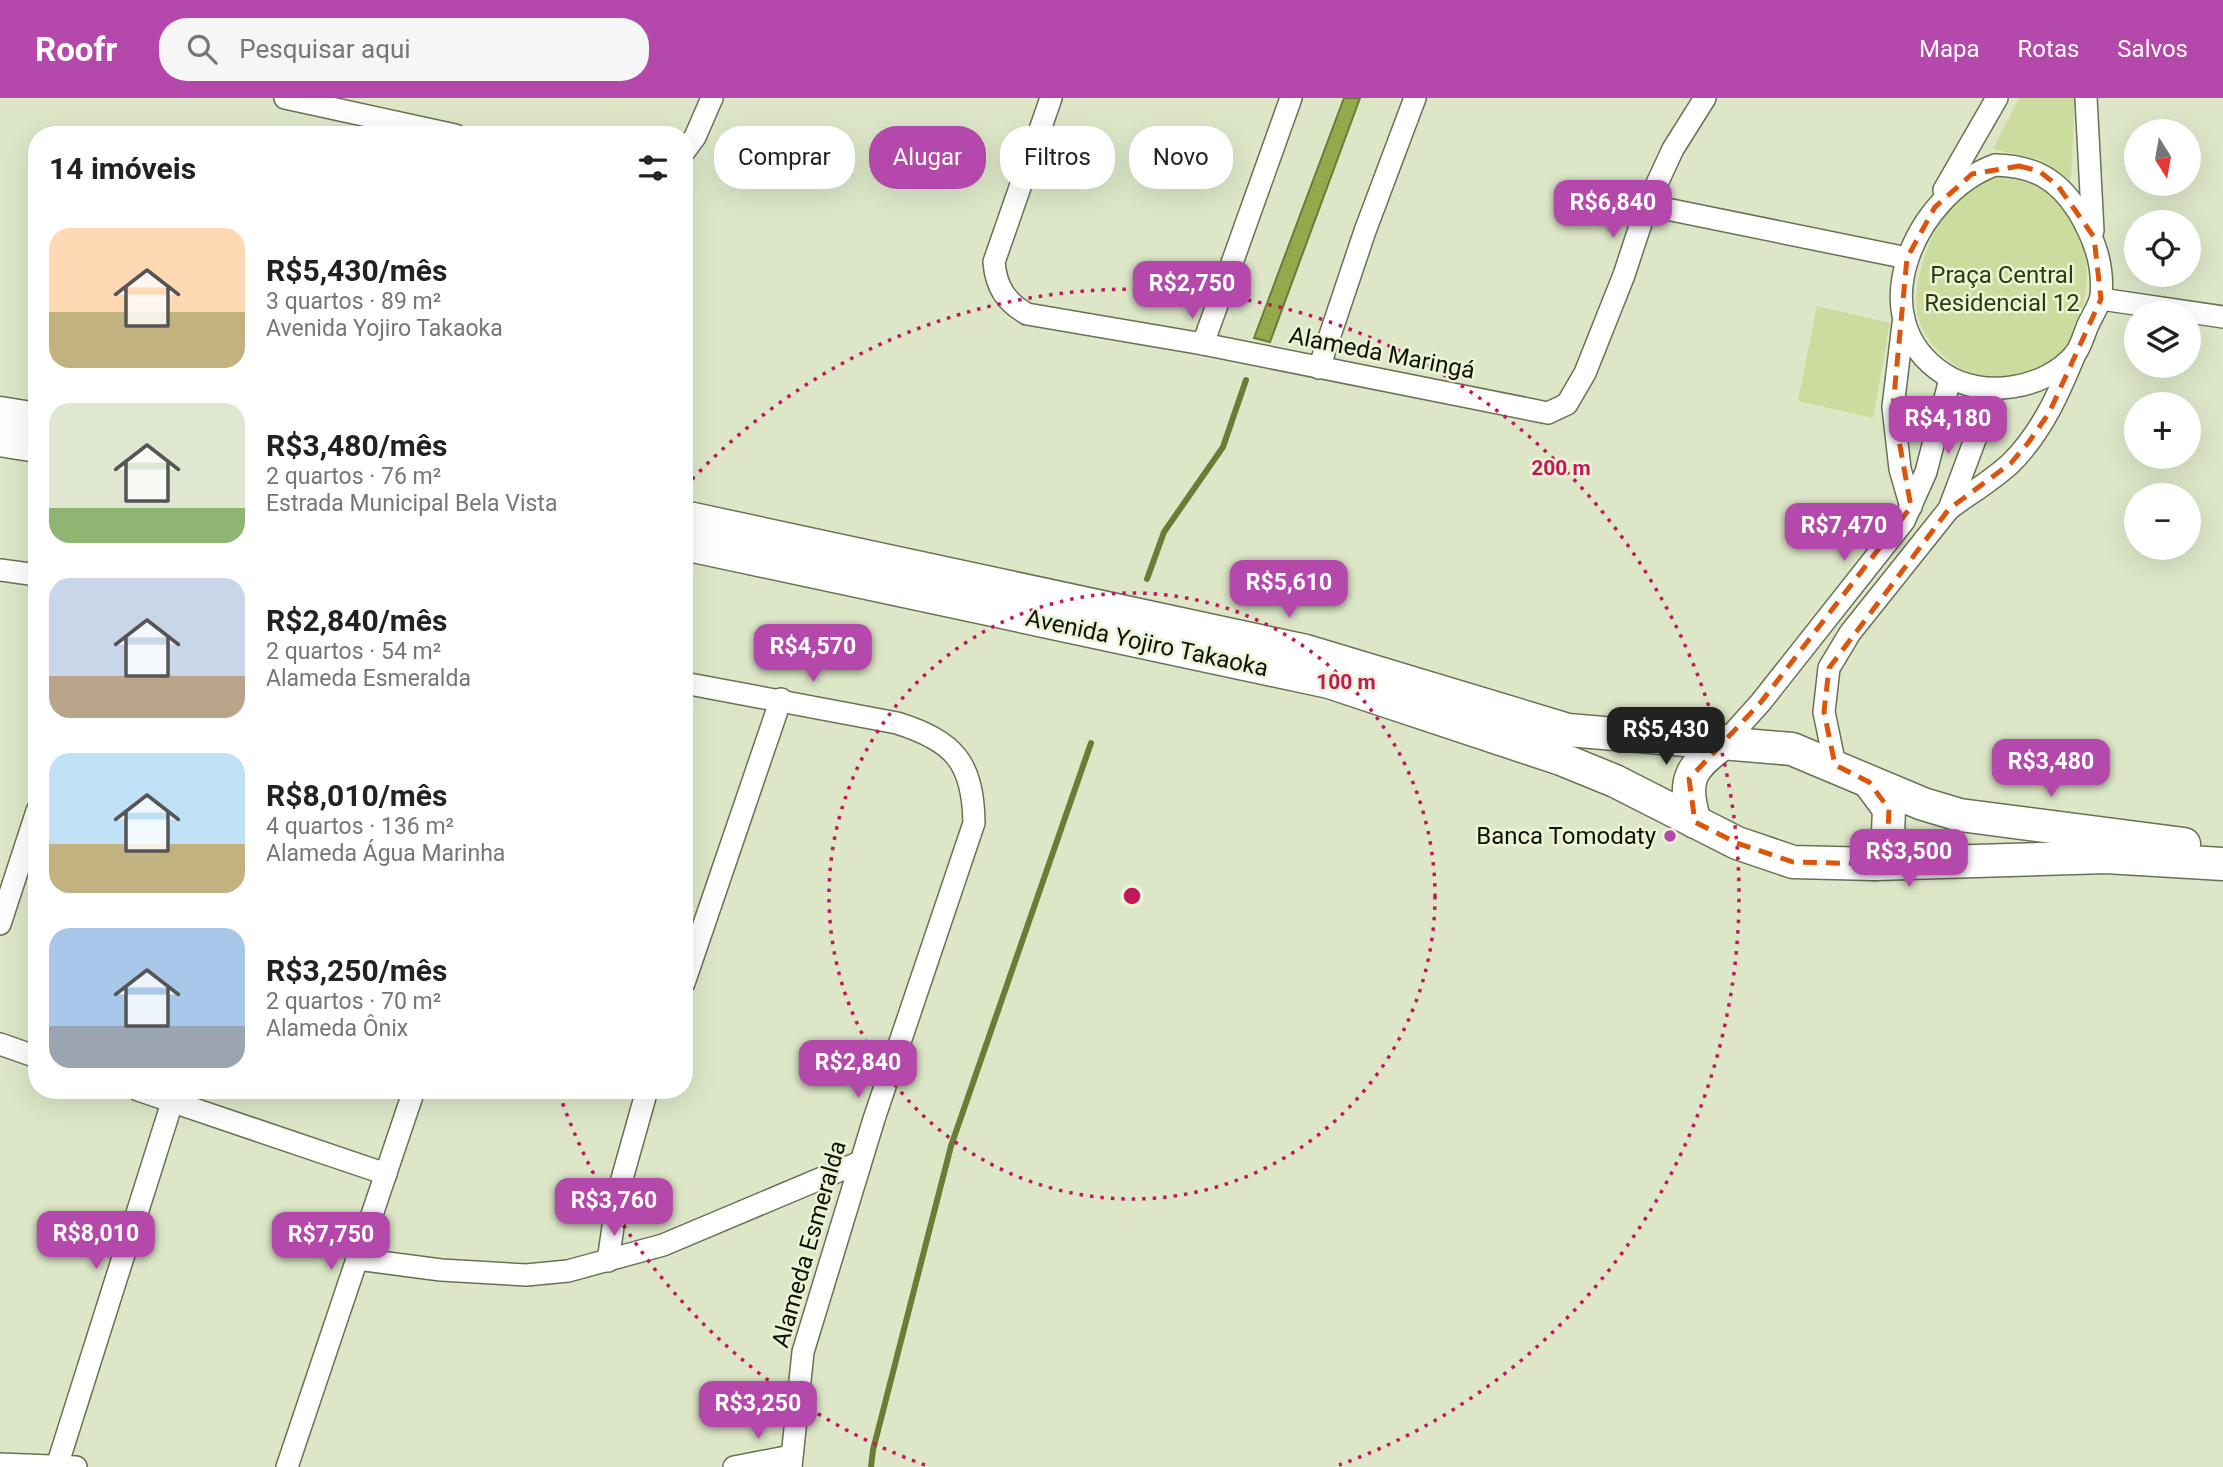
<!DOCTYPE html>
<html lang="pt">
<meta charset="utf-8">
<style>
:root{--surface:#fff;--page:#f6f6f6;--text:#222;--muted:#767676;--accent:#b449ab}
body{margin:0;font-family:Roboto,sans-serif;background:var(--page);color:var(--text);height:100vh;display:flex;flex-direction:column;font-size:26px;white-space:nowrap}
*{box-sizing:border-box;margin:0}
p{font-size:23px;color:var(--muted)}
.icon{flex:none;width:38px;height:38px;fill:none;stroke:currentColor;stroke-width:2;stroke-linecap:round;stroke-linejoin:round}
.map{position:relative;flex:1;overflow:hidden}
.panel{position:absolute;left:28px;top:28px;width:665px;height:973px;display:flex;flex-direction:column;background:var(--surface);border-radius:28px;box-shadow:0 7px 28px #0002}
.panel>*{flex:none}
.top-card{position:absolute;left:714px;top:28px;width:665px;height:63px;display:flex;gap:14px}
.needle{width:46px;rotate:169deg}
.controls{position:absolute;left:2124px;top:21px;display:grid;gap:14px}
.controls a{display:grid;place-items:center;width:77px;height:77px;border-radius:50%;background:var(--surface);box-shadow:0 7px 28px #0002;font-size:35px}
.price{position:absolute;translate:-50% -60px;padding:0 16px;border-radius:14px;background:var(--accent);color:#fff;font-size:23px;line-height:46px;filter:drop-shadow(0 2px 4px #0008)}
.price::after{content:'';position:absolute;left:50%;top:42px;width:21px;height:16px;margin-left:-10px;background:inherit;clip-path:polygon(0 0,100% 0,50% 100%)}
.price.current{background:#222;color:#fff}
ul{padding:0;list-style:none}
li{display:flex;align-items:center;gap:21px;height:175px;padding:0 21px}
li span{display:grid;place-items:center;flex:none;width:196px;height:140px;border-radius:21px;color:#555}
li>.icon{margin-inline-start:auto}
span .icon{width:84px;height:84px;fill:#fffc;stroke-width:1}
li b{font-size:30px}
h2{display:flex;justify-content:space-between;align-items:center;height:84px;padding:0 21px;font-size:30px}
.chip{padding:0 24px;border-radius:28px;background:var(--surface);box-shadow:0 7px 28px #0002;font-size:24px;line-height:63px}
.chip.current{background:var(--accent);color:#fff}
header{display:flex;align-items:center;gap:42px;box-sizing:border-box;height:98px;padding:0 35px;background:var(--accent);color:#fff}
header strong{font-size:33px}
nav{display:flex;gap:38px;margin-inline-start:auto;font-size:24px}
.search{width:490px;height:63px;background:var(--page);display:flex;align-items:center;gap:18px;box-sizing:border-box;padding:0 24px;border-radius:28px;color:var(--muted);font-size:26px}
.map>svg:first-child{display:block}
.green{fill:#cbdc9e}
.water{fill:#92aa4b;stroke:#6b7c37;stroke-width:2}
.lines{fill:none;stroke-linecap:round;stroke-linejoin:round}
.stream{stroke:#6b7c37;stroke-width:6}
.street-casing{stroke:#697155;stroke-width:24}
.secondary-casing{stroke:#697155;stroke-width:35}
.street{stroke:#fff;stroke-width:21}
.secondary{stroke:#fff;stroke-width:32}
.marked{fill:none;stroke:#dd550c;stroke-width:5;stroke-dasharray:14 9;stroke-linejoin:round}
.ring{fill:none;stroke:#c2185b;stroke-width:3.5;stroke-dasharray:3.5 7}
.poi-dot{fill:#b449ab;stroke:#ebf4d5;stroke-width:2.5}
.labels{text-anchor:middle;stroke-width:5;stroke-linejoin:round;paint-order:stroke}
.park-label{font-size:24px;fill:#2f3810;stroke:#ebf4d5}
.street-label{font-size:24px;fill:#0f1207;stroke:#ebf4d5}
.poi-label{font-size:24px;fill:#0f1207;stroke:#ebf4d5;text-anchor:end}
.centre{fill:#c2185b;stroke:#ebf4d5;stroke-width:3.5}
.ring-label{font-size:21px;text-anchor:middle;font-weight:bold;fill:#c2185b;stroke:#ebf4d5;stroke-width:5;stroke-linejoin:round;paint-order:stroke}
</style>
<header>
<strong>Roofr</strong>
<div class="search"><svg class="icon" aria-label="search" viewBox="0 0 24 24"><circle cx="10" cy="10" r="6"/><path d="M15 15l6 6"/></svg>Pesquisar aqui</div>
<nav><a>Mapa</a><a>Rotas</a><a>Salvos</a></nav>
</header>
<div class="map">
<svg width="2223" height="1369" viewBox="0 0 2223 1369">
<rect width="100%" height="100%" fill="#dde7c8"/>
<g class="green">
<path d="M2019,0h56l-4,82 -30,-20 -48,-11z"/>
<path d="M2010,74c12,5 29,9 39,17 6,5 11,15 16,21 30,43 26,84 6,130 -9,19 -30,31 -50,36 -26,7 -47,4 -69,-13 -16,-13 -28,-26 -34,-46 -11,-40 27,-125 66,-141 8,-3 18,-3 26,-4z"/>
<path d="M1817,208l73,17 -17,95 -75,-17z"/>
</g>
<path class="water" d="M1344,0h16l-90,244 -16,-4z"/>
<g class="lines">
<g class="stream">
<path d="M1147,481l17,-47 59,-85 23,-67"/>
<path d="M871,1369l2,-17 78,-304 140,-403"/>
</g>
<g class="street-casing">
<g id="street">
<path d="M285,0l170,37"/>
<path d="M1051,0l-57,164c2,25 12,40 33,52l176,30 345,69 19,-9 18,-31 39,-98 23,-70 26,-56 32,-51"/>
<path d="M2086,0l7,133"/>
<path d="M684,54l11,-15 17,-39"/>
<path d="M1995,67c38,1 62,13 83,46 16,27 26,53 23,85 -2,10 -9,20 -13,29 -4,9 -7,22 -13,29 -30,36 -93,45 -131,20 -86,-56 -28,-180 51,-209z"/>
<path d="M1944,92l53,-92"/>
<path d="M1647,107l260,53"/>
<path d="M2101,201l122,18"/>
<path d="M1903,226l-10,83 7,62 11,38"/>
<path d="M1203,246l88,-246"/>
<path d="M1319,270l46,-137 50,-133"/>
<path d="M1949,411c20,-15 44,-29 62,-46 31,-31 48,-70 64,-109"/>
<path d="M0,472l37,5"/>
<path d="M684,585l213,40c57,18 76,39 77,100l-100,296 -71,233 -12,115"/>
<path d="M1726,643l35,-39 143,-181 22,-49 24,-93"/>
<path d="M1835,667l-11,-53 5,-44 21,-35 99,-124 45,-120"/>
<path d="M0,826l37,-113"/>
<path d="M684,885l97,-284"/>
<path d="M0,946l37,13"/>
<path d="M138,992l248,84"/>
<path d="M357,1161l84,11 85,5 42,-4 95,-26 197,-83"/>
<path d="M608,1163l10,-68 29,-103"/>
<path d="M0,1366l76,3"/>
<path d="M57,1368l119,-376"/>
<path d="M287,1369l127,-377"/>
<path d="M734,1369l57,-11"/>
</g>
</g>
<g class="secondary-casing">
<g id="secondary">
<path d="M0,315l37,6"/>
<path d="M0,342l37,6"/>
<path d="M684,419l622,134 262,79 224,19 131,55 37,11 224,29"/>
<path d="M684,446l645,138 232,77 54,22 122,62 56,19 82,2 231,-7 117,7"/>
<path d="M1869,684l20,27 -1,24 -13,31"/>
<path d="M1695,724c-14,-44 -4,-55 31,-81"/>
</g>
</g>
<use href="#street" class="street"/>
<use href="#secondary" class="secondary"/>
</g>
<path class="marked" d="M2019,68l20,5 19,15 36,51 7,62 -52,114 -21,30 -17,20 -62,46 -120,159 -5,44 11,53 34,17 20,27 -1,24 -13,31 -82,-2 -56,-19 -42,-21 -6,-43 72,-77 150,-195 -18,-100 14,-149 28,-51 37,-33z"/>
<g class="ring">
<circle cx="1132" cy="798" r="303"/>
<path d="M925 1367A606 606 0 0 1 559 995M685 389A606 606 0 1 1 1339 1367"/>
</g>
<circle class="poi-dot" cx="1670" cy="738" r="7"/>
<g class="labels">
<g class="park-label">
<text x="2002" y="185">Praça Central<tspan x="2002" dy="28">Residencial 12</tspan></text>
</g>
<g class="street-label">
<text transform="translate(1382 255) rotate(11)" y="8">Alameda Maringá</text>
<text transform="translate(1147 545) rotate(12)" y="8">Avenida Yojiro Takaoka</text>
<text transform="translate(809 1146) rotate(-74)" y="8">Alameda Esmeralda</text>
</g>
<g class="poi-label">
<text x="1656" y="746">Banca Tomodaty</text>
</g>
</g>
<circle cx="1132" cy="798" r="10" class="centre"/>
<g class="ring-label">
<text x="1561" y="377">200 m</text>
<text x="1346" y="591">100 m</text>
</g>
</svg>
<div class="controls">
<a><svg class="needle" viewBox="-14 -14 28 28"><path d="M0-13l5 13h-10z" fill="#e53935"/><path d="M0 13l5-13h-10z" fill="#767676"/></svg></a>
<a><svg class="icon" aria-label="locate" viewBox="0 0 24 24"><circle cx="12" cy="12" r="6"/><path d="M12 2v4M12 18v4M2 12h4M18 12h4"/></svg></a>
<a><svg class="icon" aria-label="layers" viewBox="0 0 24 24"><path d="M12 4l9 5-9 5-9-5zM3 14l9 5 9-5"/></svg></a>
<a>+</a>
<a>−</a>
</div>
<b class="price" style="left:1613px;top:142px">R$6,840</b>
<b class="price" style="left:1192px;top:223px">R$2,750</b>
<b class="price" style="left:1948px;top:358px">R$4,180</b>
<b class="price" style="left:1844px;top:465px">R$7,470</b>
<b class="price" style="left:1289px;top:522px">R$5,610</b>
<b class="price" style="left:813px;top:586px">R$4,570</b>
<b class="price current" style="left:1666px;top:669px">R$5,430</b>
<b class="price" style="left:2051px;top:701px">R$3,480</b>
<b class="price" style="left:1909px;top:791px">R$3,500</b>
<b class="price" style="left:858px;top:1002px">R$2,840</b>
<b class="price" style="left:614px;top:1140px">R$3,760</b>
<b class="price" style="left:96px;top:1173px">R$8,010</b>
<b class="price" style="left:331px;top:1174px">R$7,750</b>
<b class="price" style="left:758px;top:1343px">R$3,250</b>
<div class="top-card">
<a class="chip">Comprar</a>
<a class="chip current">Alugar</a>
<a class="chip">Filtros</a>
<a class="chip">Novo</a>
</div>
<section class="panel">
<h2>14 imóveis<svg class="icon" aria-label="filters" viewBox="0 0 24 24"><path d="M4 7h16M4 17h16"/><circle cx="9" cy="7" r="2"/><circle cx="15" cy="17" r="2"/></svg></h2>
<ul>
<li><span style="background:linear-gradient(#ffd9b3 60%,#c2b280 0)"><svg class="icon" aria-label="home" viewBox="0 0 24 24"><path d="M3 11l9-7 9 7M6 9v11h12V9"/></svg></span><div><b>R$5,430/mês</b><p>3 quartos · 89 m²</p><p>Avenida Yojiro Takaoka</p></div></li>
<li><span style="background:linear-gradient(#dfe7d0 75%,#8fb573 0)"><svg class="icon" aria-label="home" viewBox="0 0 24 24"><path d="M3 11l9-7 9 7M6 9v11h12V9"/></svg></span><div><b>R$3,480/mês</b><p>2 quartos · 76 m²</p><p>Estrada Municipal Bela Vista</p></div></li>
<li><span style="background:linear-gradient(#c9d6e8 70%,#b9a48a 0)"><svg class="icon" aria-label="home" viewBox="0 0 24 24"><path d="M3 11l9-7 9 7M6 9v11h12V9"/></svg></span><div><b>R$2,840/mês</b><p>2 quartos · 54 m²</p><p>Alameda Esmeralda</p></div></li>
<li><span style="background:linear-gradient(#bfe0f5 65%,#c2b280 0)"><svg class="icon" aria-label="home" viewBox="0 0 24 24"><path d="M3 11l9-7 9 7M6 9v11h12V9"/></svg></span><div><b>R$8,010/mês</b><p>4 quartos · 136 m²</p><p>Alameda Água Marinha</p></div></li>
<li><span style="background:linear-gradient(#a9c7e8 70%,#9aa5b1 0)"><svg class="icon" aria-label="home" viewBox="0 0 24 24"><path d="M3 11l9-7 9 7M6 9v11h12V9"/></svg></span><div><b>R$3,250/mês</b><p>2 quartos · 70 m²</p><p>Alameda Ônix</p></div></li>
</ul>
</section>
</div>
